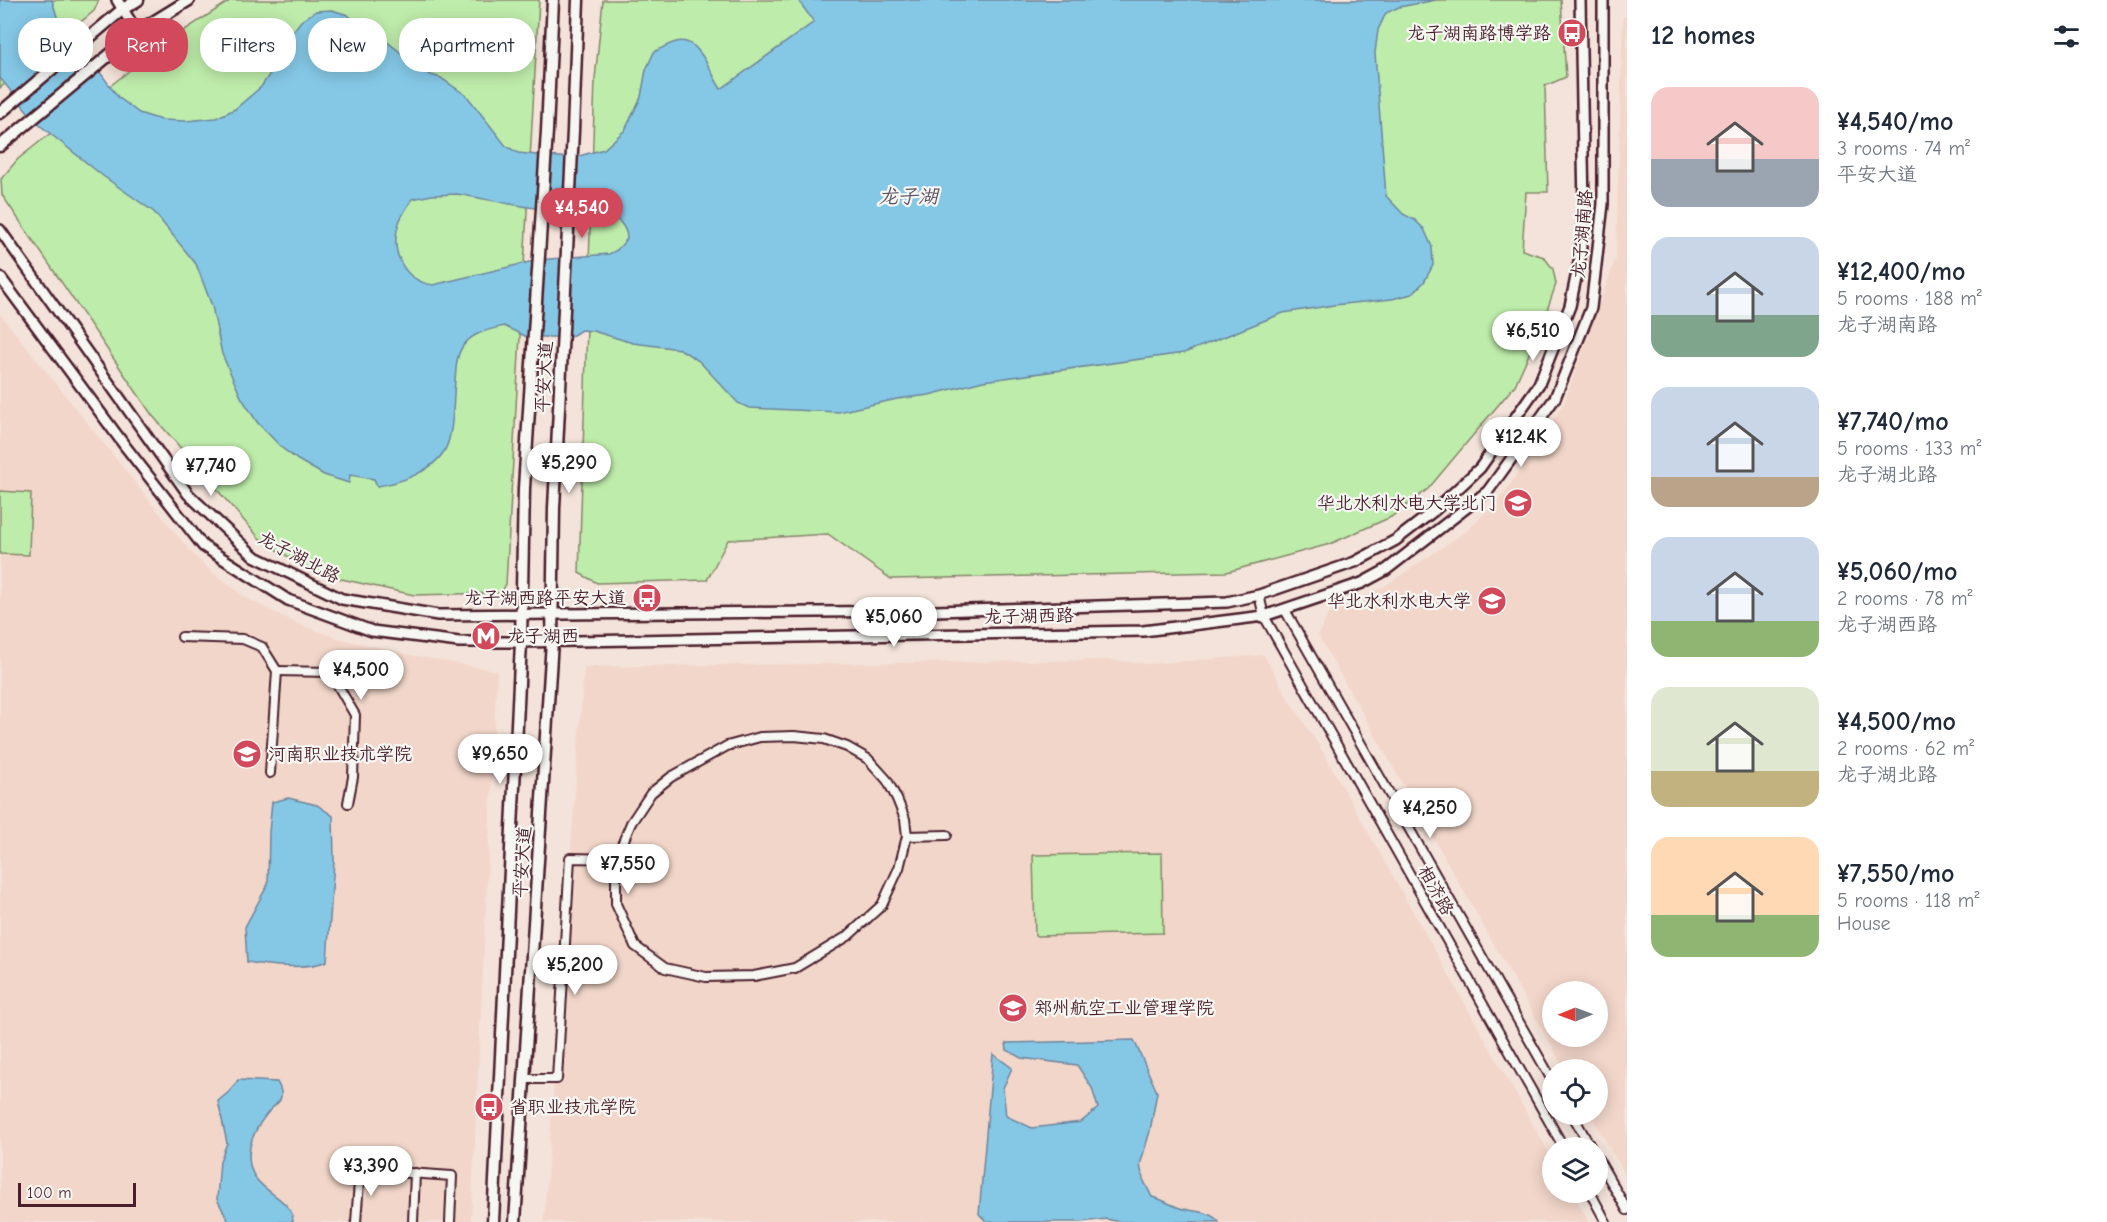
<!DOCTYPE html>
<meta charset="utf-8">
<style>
:root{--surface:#fff;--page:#f6f6f7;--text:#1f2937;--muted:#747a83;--accent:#d1495b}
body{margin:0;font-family:"Comic Neue","LXGW WenKai TC",sans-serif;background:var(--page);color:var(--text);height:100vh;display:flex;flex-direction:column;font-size:22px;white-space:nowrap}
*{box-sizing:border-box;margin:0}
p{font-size:20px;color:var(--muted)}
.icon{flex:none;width:33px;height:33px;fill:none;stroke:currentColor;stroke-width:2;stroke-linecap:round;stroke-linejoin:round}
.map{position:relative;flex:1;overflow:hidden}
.drawer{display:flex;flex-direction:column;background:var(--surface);width:480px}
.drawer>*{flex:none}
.guide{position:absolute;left:18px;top:18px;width:570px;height:54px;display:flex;gap:12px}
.needle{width:39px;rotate:269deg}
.controls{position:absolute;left:1542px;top:981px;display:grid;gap:12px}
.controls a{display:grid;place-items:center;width:66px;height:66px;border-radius:50%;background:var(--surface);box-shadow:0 3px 15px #0003;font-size:30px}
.scale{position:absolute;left:18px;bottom:15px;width:118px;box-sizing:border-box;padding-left:6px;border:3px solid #4a1f2b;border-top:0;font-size:16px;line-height:21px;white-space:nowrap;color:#4a1f2b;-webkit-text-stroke:4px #f6f6f2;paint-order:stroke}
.price{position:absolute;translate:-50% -51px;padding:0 14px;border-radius:21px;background:#fff;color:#222;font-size:20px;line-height:39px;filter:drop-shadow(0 2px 3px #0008)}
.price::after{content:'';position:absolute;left:50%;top:36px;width:18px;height:14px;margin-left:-9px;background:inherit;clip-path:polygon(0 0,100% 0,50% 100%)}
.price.selected{background:var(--accent);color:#fff}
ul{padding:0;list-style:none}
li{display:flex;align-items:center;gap:18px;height:150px;padding:0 24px}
li span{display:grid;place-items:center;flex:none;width:168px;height:120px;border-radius:18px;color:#555}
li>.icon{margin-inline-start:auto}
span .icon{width:72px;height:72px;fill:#fffc;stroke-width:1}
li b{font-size:26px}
h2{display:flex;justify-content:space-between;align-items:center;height:72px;padding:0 24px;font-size:26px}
.chip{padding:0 21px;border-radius:24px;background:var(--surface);box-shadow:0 3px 15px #0003;font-size:21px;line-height:54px}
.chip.selected{background:var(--accent);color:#fff}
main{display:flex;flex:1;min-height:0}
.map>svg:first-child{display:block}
.built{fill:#f2d6c9;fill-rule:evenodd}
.park{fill:#beecaa;stroke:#84866a;stroke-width:1.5}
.water{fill:#85c8e6;stroke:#6d849b;stroke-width:1.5;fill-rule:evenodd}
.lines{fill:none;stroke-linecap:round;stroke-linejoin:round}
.minor-casing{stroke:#4a1f2b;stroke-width:12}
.tertiary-casing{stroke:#4a1f2b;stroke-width:14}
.secondary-casing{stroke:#4a1f2b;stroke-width:15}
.minor{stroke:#f6f6f2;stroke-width:8}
.tertiary{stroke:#f6f6f2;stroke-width:9}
.secondary{stroke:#f6f6f2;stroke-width:10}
.labels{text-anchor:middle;stroke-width:4.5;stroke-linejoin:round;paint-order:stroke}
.poi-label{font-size:18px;fill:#4a1f2b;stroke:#f6f6f2;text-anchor:end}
.street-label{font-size:18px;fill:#4a1f2b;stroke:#f6f6f2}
.water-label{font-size:20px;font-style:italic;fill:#5c5263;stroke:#f6f6f2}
</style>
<main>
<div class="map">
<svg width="1627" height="1222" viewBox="0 0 1627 1222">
<rect width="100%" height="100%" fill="#f4e3da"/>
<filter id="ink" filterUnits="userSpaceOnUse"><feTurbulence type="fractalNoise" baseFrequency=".0167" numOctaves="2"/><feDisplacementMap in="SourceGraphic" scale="12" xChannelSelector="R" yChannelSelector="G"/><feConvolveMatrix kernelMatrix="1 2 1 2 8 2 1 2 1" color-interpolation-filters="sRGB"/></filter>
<g filter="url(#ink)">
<g class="built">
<path d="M1623,17h4v1161l-36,-63 7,-1v-44l-33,-1 -247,-434 10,-20 57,-29 83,-56 36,-36 59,-89 53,-147zM1552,992h46v44h-46z"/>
<path d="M0,314l189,236 18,18 41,31 50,25 39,14 68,16 92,17 -26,551h-471z"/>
<path d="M1264,655l25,45 31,47 232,411v34l20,1 17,29h-1045l40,-555 527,-7 37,4z"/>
</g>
<g class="park">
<path d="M0,0h99l-5,11 -94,77z"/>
<path d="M231,0h308l-33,584 -5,9 -87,2 -100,-22 -54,-34 -108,-124 -150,-220 -1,-16 17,-20 145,-115z"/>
<path d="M603,0h958l5,77 -21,9 3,106h-22l-4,58 22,7 9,12 3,15 -14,41 -27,60 -87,104 -37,28 -61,27 -103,28 -336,7 -63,-45 -100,6 -21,40 -110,3 -18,-10 16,-494z"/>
<path d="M0,491l31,2 -2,62 -29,-1z"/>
<path d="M1162,853l1,80 -128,3 -2,-81z"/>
</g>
<g class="water">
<path d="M0,0h52l9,30 25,23 32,44 21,16 22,7 25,1 30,-3 19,-9 26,-22 14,-21 13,-28 13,-17 15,-10 16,-1 16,5 14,14 15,5 51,40 13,4 26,18 39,50 12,7 29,3 25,2 32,-9 21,-19 16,-33 5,-27 8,-18c7,-3 14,-8 22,-10 24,-6 34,31 45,47l93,-67 -16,-22h638l-37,7 -13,6 -8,17 -3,23 11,143 17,18 12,6 9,9 8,18 1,18 -9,17 -12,12 -20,5 -58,6 -51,8 -99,40 -201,28 -54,14 -32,4 -59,13 -89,-4 -11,-5 -39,-42 -19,-12 -47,-6 -40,-12 -12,-1 -11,7h-43l-23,-11c-15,4 -31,6 -41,20 -7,9 -7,24 -8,35 -2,19 -1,52 -10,69 -13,22 -45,33 -68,36l-3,-7 -24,-4 -1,8 -25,-8 -26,-15 -16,-12 -25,-26 -16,-25 -19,-43 -10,-48 -16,-42 -42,-52 -51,-36 -66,-53 -37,-45zM457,194c29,5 58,12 86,15 21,3 51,0 69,8 9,3 15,13 15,22l-10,11 -8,4 -71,6 -105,25c-32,-5 -44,-36 -33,-65 3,-7 8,-14 12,-21l20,-4z"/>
<path d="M288,798l29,7 16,11 1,45 -7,100c-21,9 -58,5 -80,1l-2,-35 23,-43 1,-52 3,-30z"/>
<path d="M1134,1040l23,52 -7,39 -10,34 3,14 9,18c12,2 20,10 32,12 13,3 26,2 35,13h-98l-15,-3 -25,3h-94l-8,-8 14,-160 19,14 -9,20 3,28 26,12 49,-6 17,-14 -6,-20 -15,-23 -56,-7 -14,-8 -1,-7z"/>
<path d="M238,1080l39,2c3,6 6,11 3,18 -2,3 -7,7 -10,10 -11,13 -21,28 -21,46 0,38 43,37 44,66h-64l-12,-23 3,-38 7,-18 -9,-42 12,-10z"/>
</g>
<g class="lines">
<g class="minor-casing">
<g id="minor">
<path d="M1259,595l5,21 300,532"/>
<path d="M1285,610l267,470"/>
<path d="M182,637l61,2 19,8 15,24 -7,102"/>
<path d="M277,671l53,1 25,43 -2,62 -5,26"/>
<path d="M907,836l-2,-17 -8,-20 -10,-19 -19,-21 -21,-12 -23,-8 -30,-3 -34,1 -33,9 -56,31 -20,16 -20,30 -15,36v45l19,42 30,22 41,9 48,-1 41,-8 53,-32 34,-31 17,-37 8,-32 40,-1"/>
<path d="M524,1079h33l13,-221 46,1"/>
<path d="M1572,1114l19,34"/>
<path d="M1598,1159l29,51"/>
<path d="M337,1168l115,8 -2,46"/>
<path d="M1590,1192l16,30"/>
<path d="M356,1222l4,-53"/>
<path d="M413,1222l2,-49"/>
</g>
</g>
<g class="tertiary-casing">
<g id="tertiary">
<path d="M117,0l20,32"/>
<path d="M0,230l188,264 66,62 88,43 96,16 497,-4 292,-9 32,-7 96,-33 41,-22 39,-30 45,-42 59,-84 31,-78 10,-48 4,-51 -4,-207"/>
<path d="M0,277l125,169 78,100 85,54 84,31 87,11h62l622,-11 121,-15 98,-33 24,-13 102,-79 67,-93 36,-90 12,-104v-204"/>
</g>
</g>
<g class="secondary-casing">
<g id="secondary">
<path d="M0,113l123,-104 15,-9"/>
<path d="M0,146l137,-114 52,-32"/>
<path d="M493,1222l28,-580 3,-154 23,-357 6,-131"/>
<path d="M515,1222l37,-581 2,-133 19,-377 5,-131"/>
</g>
</g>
<use href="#minor" class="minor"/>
<use href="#tertiary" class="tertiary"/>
<use href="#secondary" class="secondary"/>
</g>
</g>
<defs>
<g id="bus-disc" transform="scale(1.5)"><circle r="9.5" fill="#d1495b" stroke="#f6f6f2"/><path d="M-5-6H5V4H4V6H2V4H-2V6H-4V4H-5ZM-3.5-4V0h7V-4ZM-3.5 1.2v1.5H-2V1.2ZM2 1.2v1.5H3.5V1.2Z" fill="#fff"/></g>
<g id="university-disc" transform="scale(1.5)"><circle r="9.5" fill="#d1495b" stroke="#f6f6f2"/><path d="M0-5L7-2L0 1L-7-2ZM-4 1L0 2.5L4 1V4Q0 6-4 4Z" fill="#fff"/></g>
<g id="metro-disc" transform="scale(1.5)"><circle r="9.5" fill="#d1495b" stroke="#f6f6f2"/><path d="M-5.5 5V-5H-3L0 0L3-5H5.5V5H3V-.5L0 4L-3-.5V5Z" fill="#fff"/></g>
</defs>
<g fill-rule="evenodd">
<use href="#bus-disc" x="1572" y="33"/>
<use href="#university-disc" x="1518" y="503"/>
<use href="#bus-disc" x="647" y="598"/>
<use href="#university-disc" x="1492" y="601"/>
<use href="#metro-disc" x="486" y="636"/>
<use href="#university-disc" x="247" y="754"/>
<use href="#university-disc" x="1013" y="1008"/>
<use href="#bus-disc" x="489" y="1107"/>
</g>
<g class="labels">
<g class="poi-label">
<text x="1551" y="39">龙子湖南路博学路</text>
<text x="1497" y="509">华北水利水电大学北门</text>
<text x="626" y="604">龙子湖西路平安大道</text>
<text x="1471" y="607">华北水利水电大学</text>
<text x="507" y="642" text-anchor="start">龙子湖西</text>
<text x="268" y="760" text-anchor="start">河南职业技术学院</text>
<text x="1034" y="1014" text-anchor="start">郑州航空工业管理学院</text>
<text x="510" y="1113" text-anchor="start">省职业技术学院</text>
</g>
<g class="street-label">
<text transform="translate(1582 234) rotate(-85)" y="6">龙子湖南路</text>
<text transform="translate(544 377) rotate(-87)" y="6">平安大道</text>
<text transform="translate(299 557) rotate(28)" y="6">龙子湖北路</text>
<text transform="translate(1029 616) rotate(-1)" y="6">龙子湖西路</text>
<text transform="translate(522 862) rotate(-86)" y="6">平安大道</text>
<text transform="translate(1436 890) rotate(61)" y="6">相济路</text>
</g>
<g class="water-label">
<text x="908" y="203">龙子湖</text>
</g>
</g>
</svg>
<div class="controls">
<a><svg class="needle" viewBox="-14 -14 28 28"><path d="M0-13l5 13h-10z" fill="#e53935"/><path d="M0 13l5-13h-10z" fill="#747a83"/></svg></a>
<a><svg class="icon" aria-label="locate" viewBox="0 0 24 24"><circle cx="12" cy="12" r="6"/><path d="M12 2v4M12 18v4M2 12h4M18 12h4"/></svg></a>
<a><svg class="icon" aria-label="layers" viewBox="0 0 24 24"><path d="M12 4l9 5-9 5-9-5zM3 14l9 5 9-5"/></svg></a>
</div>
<div class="scale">100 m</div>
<b class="price selected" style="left:582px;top:239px">¥4,540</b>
<b class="price" style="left:1533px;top:362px">¥6,510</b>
<b class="price" style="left:1521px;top:468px">¥12.4K</b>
<b class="price" style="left:569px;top:494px">¥5,290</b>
<b class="price" style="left:211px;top:497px">¥7,740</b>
<b class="price" style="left:894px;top:648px">¥5,060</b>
<b class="price" style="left:361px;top:701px">¥4,500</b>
<b class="price" style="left:500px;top:785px">¥9,650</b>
<b class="price" style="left:1430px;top:839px">¥4,250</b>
<b class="price" style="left:628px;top:895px">¥7,550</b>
<b class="price" style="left:575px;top:996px">¥5,200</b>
<b class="price" style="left:371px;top:1197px">¥3,390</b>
<div class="guide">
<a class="chip">Buy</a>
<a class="chip selected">Rent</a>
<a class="chip">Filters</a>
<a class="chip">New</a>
<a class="chip">Apartment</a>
</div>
</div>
<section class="drawer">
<h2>12 homes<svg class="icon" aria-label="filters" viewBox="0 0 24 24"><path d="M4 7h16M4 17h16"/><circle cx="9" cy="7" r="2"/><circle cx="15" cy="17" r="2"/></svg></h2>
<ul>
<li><span style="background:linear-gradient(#f6c9c9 60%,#9aa5b1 0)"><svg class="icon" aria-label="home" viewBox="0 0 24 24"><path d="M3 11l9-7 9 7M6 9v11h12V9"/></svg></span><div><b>¥4,540/mo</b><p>3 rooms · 74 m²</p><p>平安大道</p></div></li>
<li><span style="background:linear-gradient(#c9d6e8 65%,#7fa58c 0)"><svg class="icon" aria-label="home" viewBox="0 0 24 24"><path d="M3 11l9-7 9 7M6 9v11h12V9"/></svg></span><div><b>¥12,400/mo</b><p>5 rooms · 188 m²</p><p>龙子湖南路</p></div></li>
<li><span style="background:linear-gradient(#c9d6e8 75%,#b9a48a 0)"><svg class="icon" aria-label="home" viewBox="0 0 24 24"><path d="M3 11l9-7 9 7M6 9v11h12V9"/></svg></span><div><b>¥7,740/mo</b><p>5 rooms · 133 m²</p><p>龙子湖北路</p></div></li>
<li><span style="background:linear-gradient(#c9d6e8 70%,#8fb573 0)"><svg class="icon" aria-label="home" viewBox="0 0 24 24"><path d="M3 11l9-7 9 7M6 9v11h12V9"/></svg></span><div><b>¥5,060/mo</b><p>2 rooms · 78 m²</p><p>龙子湖西路</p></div></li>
<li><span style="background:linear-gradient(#dfe7d0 70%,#c2b280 0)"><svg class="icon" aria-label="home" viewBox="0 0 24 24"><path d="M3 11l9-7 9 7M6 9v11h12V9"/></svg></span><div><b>¥4,500/mo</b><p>2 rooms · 62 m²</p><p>龙子湖北路</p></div></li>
<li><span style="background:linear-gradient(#ffd9b3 65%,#8fb573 0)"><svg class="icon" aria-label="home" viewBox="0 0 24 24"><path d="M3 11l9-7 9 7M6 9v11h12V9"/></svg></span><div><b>¥7,550/mo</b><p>5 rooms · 118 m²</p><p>House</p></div></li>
</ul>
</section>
</main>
